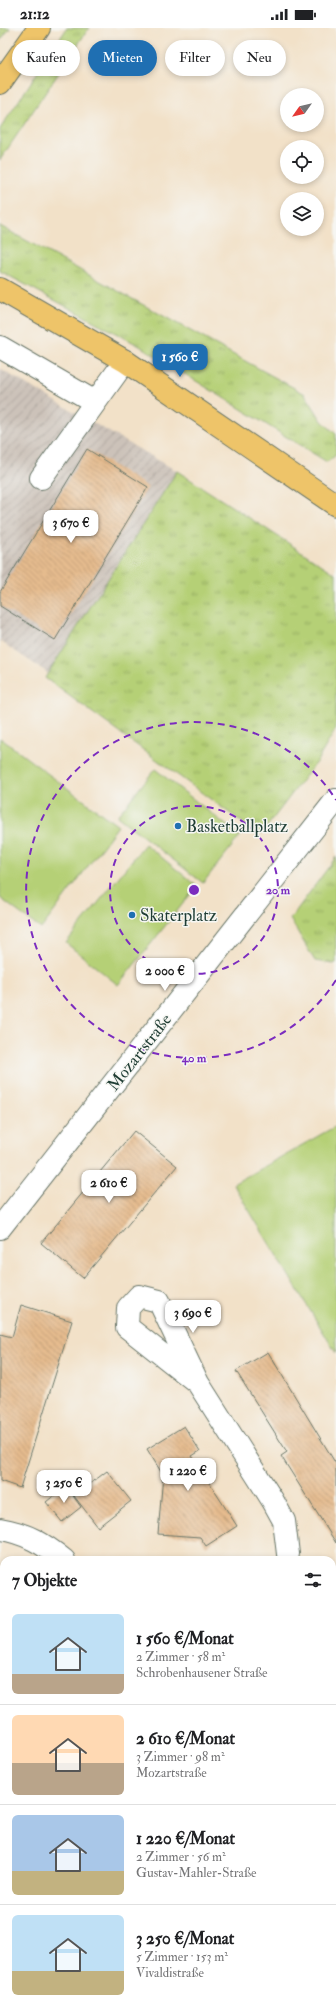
<!DOCTYPE html>
<html lang="de">
<meta charset="utf-8">
<style>
:root{--surface:#fff;--page:#f6f6f6;--text:#202124;--muted:#757577;--line:#e0e0e0;--accent:#1f6fb2}
body{margin:0;font-family:"IM FELL Double Pica",serif;background:var(--page);color:var(--text);height:100vh;display:flex;flex-direction:column;font-size:15px;white-space:nowrap}
*{box-sizing:border-box;margin:0}
p{font-size:13px;color:var(--muted)}
.icon{flex:none;width:22px;height:22px;fill:none;stroke:currentColor;stroke-width:2;stroke-linecap:round;stroke-linejoin:round}
.map{position:relative;flex:1;overflow:hidden}
.side{position:absolute;left:0px;top:1528px;width:336px;height:456px;display:flex;flex-direction:column;background:var(--surface);border-radius:12px 12px 0 0;box-shadow:0 2px 6px #0003}
.side>*{flex:none}
.guide{position:absolute;left:12px;top:12px;width:312px;height:36px;display:flex;gap:8px}
.needle{width:26px;rotate:236deg}
.controls{position:absolute;left:280px;top:60px;display:grid;gap:8px}
.controls a{display:grid;place-items:center;width:44px;height:44px;border-radius:50%;background:var(--surface);box-shadow:0 2px 6px #0003;font-size:20px}
.price{position:absolute;translate:-50% -34px;padding:0 9px;border-radius:8px;background:#fff;color:#222;font-size:13px;line-height:26px;filter:drop-shadow(0 1px 2px #0008)}
.price::after{content:'';position:absolute;left:50%;top:24px;width:12px;height:9px;margin-left:-6px;background:inherit;clip-path:polygon(0 0,100% 0,50% 100%)}
.price.active{background:var(--accent);color:#fff}
ul{padding:0;list-style:none}
li{display:flex;align-items:center;gap:12px;height:100px;padding:0 12px}
li+li{border-top:1px solid var(--line)}
li span{display:grid;place-items:center;flex:none;width:112px;height:80px;border-radius:6px;color:#555}
li>.icon{margin-inline-start:auto}
span .icon{width:48px;height:48px;fill:#fffc;stroke-width:1}
li b{font-size:17px}
h2{display:flex;justify-content:space-between;align-items:center;height:48px;padding:0 12px;font-size:17px}
.pill{padding:0 14px;border-radius:18px;background:var(--surface);box-shadow:0 2px 6px #0003;font-size:14px;line-height:36px}
.pill.active{background:var(--accent);color:#fff}
.status{display:flex;justify-content:space-between;align-items:center;height:28px;padding:0 20px;background:var(--surface);direction:ltr}
.status svg{height:11px;fill:currentColor}
.map>svg:first-child{display:block}
.industrial{fill:url(#industrial-furrows)}
.grass{fill:url(#grass-tufts);stroke:#6a8655}
.garden{fill:#b5d076;stroke:#6a8655}
.building{fill:url(#building-back-hatch)}
.lines{fill:none;stroke-linecap:round;stroke-linejoin:round}
.minor-casing{stroke:#697668;stroke-width:24}
.major-casing{stroke:#697668;stroke-width:24}
.highway-casing{stroke:#697668;stroke-width:24}
.minor{stroke:#fff;stroke-width:22}
.major{stroke:#eec469;stroke-width:22}
.highway{stroke:#eec469;stroke-width:22}
.ring{fill:none;stroke:#7b2cbf;stroke-width:2;stroke-dasharray:7 5}
.poi-dot{fill:#1f6fb2;stroke:#f6f6f2;stroke-width:1.5}
.labels{text-anchor:middle;stroke-width:3;stroke-linejoin:round;paint-order:stroke}
.poi-label{font-size:17px;fill:#1f3d34;stroke:#f6f6f2;text-anchor:start}
.street-label{font-size:17px;fill:#1f3d34;stroke:#f6f6f2}
.centre{fill:#7b2cbf;stroke:#f6f6f2;stroke-width:2}
.ring-label{font-size:12px;text-anchor:middle;font-weight:bold;fill:#7b2cbf;stroke:#f6f6f2;stroke-width:3;stroke-linejoin:round;paint-order:stroke}
</style>
<div class="status"><b>21:12</b><svg viewBox="0 0 49 12"><path d="M0 12V9h3v3zM5 12V6h3v6zM10 12V3h3v9zM15 12V0h3v12zM26 1h20v11H26zM47 4h2v5h-2z"/></svg></div>
<div class="map">
<svg width="336" height="1984" viewBox="0 0 336 1984">
<defs>
<pattern id="industrial-furrows" width="10" height="10" patternUnits="userSpaceOnUse"><rect width="10" height="10" fill="#ccc2b9"/><path d="M-1 1l2-2M0 10L10 0M9 11l2-2" fill="none" stroke="#a59f97"/></pattern>
<pattern id="grass-tufts" width="24" height="20" patternUnits="userSpaceOnUse"><rect width="24" height="20" fill="#b5d076"/><path d="M3 7l-1-3M5 7V3M7 7l1-3M15 17l-1-3M17 17v-4M19 17l1-3" fill="none" stroke="#93aa62"/></pattern>
<pattern id="building-back-hatch" width="6" height="6" patternUnits="userSpaceOnUse"><rect width="6" height="6" fill="#e5bb8e"/><path d="M-1 5l2 2M0 0l6 6M5-1l2 2" fill="none" stroke="#b99975"/></pattern>
</defs>
<rect width="100%" height="100%" fill="#f6f6f2"/>
<filter id="ink" filterUnits="userSpaceOnUse"><feTurbulence type="fractalNoise" baseFrequency=".025" numOctaves="2"/><feDisplacementMap in="SourceGraphic" scale="8" xChannelSelector="R" yChannelSelector="G"/><feConvolveMatrix kernelMatrix="1 2 1 2 8 2 1 2 1" color-interpolation-filters="sRGB"/></filter>
<filter id="wash" filterUnits="userSpaceOnUse"><feTurbulence type="fractalNoise" baseFrequency=".012" numOctaves="4" result="noise"/><feDisplacementMap in="SourceGraphic" scale="16" xChannelSelector="R" yChannelSelector="G"/><feGaussianBlur stdDeviation="0.9" result="paint"/><feColorMatrix in="noise" values="0 0 0 0 0 0 0 0 0 0 0 0 0 0 0 0 0 1.4 0 .05"/><feComposite in="paint" operator="in"/></filter>
<g filter="url(#wash)">
<rect width="100%" height="100%" fill="#f2e1c8"/>
<path class="industrial" d="M0,341l177,102 -129,202 -48,-32z"/>
<g class="grass">
<path d="M0,0h10l-10,13z"/>
<path d="M67,0h22l-89,132v-31z"/>
<path d="M0,198l305,168 17,27 14,13v21l-9,7 -189,-117 -138,-74z"/>
<path d="M177,443l159,103v155l-19,32 -55,72 -12,-5 -205,-150z"/>
<path d="M336,829v106l-3,1 -18,-3 -25,-42z"/>
</g>
<g class="garden">
<path d="M0,710l118,88 -77,103 -41,-31z"/>
<path d="M155,741l85,67 -37,47 -86,-67z"/>
<path d="M145,816l52,42 -79,99 -52,-42z"/>
<path d="M336,1098v227l-103,-169z"/>
</g>
<g id="blocks">
<g class="building">
<path d="M87,421l61,38 -93,153 -55,-34v-14z"/>
<path d="M134,1103l43,35 -94,112 -42,-35z"/>
<path d="M21,1277l51,16 -52,167 -20,-7v-147l12,3z"/>
<path d="M268,1324l68,112v79l-55,-87 6,-4 -51,-81z"/>
<path d="M184,1398l16,25 -8,5 45,70 -31,20 -6,-9 -42,-3 5,-59 -16,-26z"/>
<path d="M107,1443l24,30 -33,26 -24,-31z"/>
<path d="M66,1458l15,21 -19,15 -16,-20z"/>
</g>
</g>
</g>
<g filter="url(#ink)">
<use href="#blocks" fill-opacity="0" stroke="#697668" stroke-width="1"/>
<g class="lines">
<g class="minor-casing">
<g id="minor">
<path d="M0,319l95,55"/>
<path d="M41,450l84,-117"/>
<path d="M0,1200l336,-428"/>
<path d="M198,1355l-71,-56 1,-19 11,-12 20,5 39,82 75,118 11,20 4,33"/>
<path d="M0,1501c26,4 44,15 64,31"/>
<path d="M332,1715l4,2"/>
<path d="M0,1775l4,5"/>
<path d="M0,1896l4,-3"/>
<path d="M332,1956l4,3"/>
<path d="M252,1984v-4"/>
</g>
</g>
<g class="major-casing">
<path id="major" d="M0,261l125,72 211,144"/>
</g>
<g class="highway-casing">
<path id="highway" d="M0,55l39,-55"/>
</g>
<use href="#minor" class="minor"/>
<use href="#major" class="major"/>
<use href="#highway" class="highway"/>
</g>
</g>
<g class="ring">
<circle cx="194" cy="862" r="84"/>
<path d="M336 952A168 168 0 1 1 336 772"/>
</g>
<g class="poi-dot">
<circle cx="178" cy="798" r="4"/>
<circle cx="132" cy="887" r="4"/>
</g>
<g class="labels">
<g class="poi-label">
<text x="186" y="804">Basketballplatz</text>
<text x="140" y="893">Skaterplatz</text>
</g>
<g class="street-label">
<text transform="translate(139 1024) rotate(-52)" y="6">Mozartstraße</text>
</g>
</g>
<circle cx="194" cy="862" r="6" class="centre"/>
<g class="ring-label">
<text x="278" y="866">20 m</text>
<text x="194" y="1034">40 m</text>
</g>
</svg>
<div class="controls">
<a><svg class="needle" viewBox="-14 -14 28 28"><path d="M0-13l5 13h-10z" fill="#e53935"/><path d="M0 13l5-13h-10z" fill="#757577"/></svg></a>
<a><svg class="icon" aria-label="locate" viewBox="0 0 24 24"><circle cx="12" cy="12" r="6"/><path d="M12 2v4M12 18v4M2 12h4M18 12h4"/></svg></a>
<a><svg class="icon" aria-label="layers" viewBox="0 0 24 24"><path d="M12 4l9 5-9 5-9-5zM3 14l9 5 9-5"/></svg></a>
</div>
<b class="price active" style="left:180px;top:350px">1 560 €</b>
<b class="price" style="left:71px;top:516px">3 670 €</b>
<b class="price" style="left:165px;top:964px">2 000 €</b>
<b class="price" style="left:109px;top:1176px">2 610 €</b>
<b class="price" style="left:193px;top:1306px">3 690 €</b>
<b class="price" style="left:188px;top:1464px">1 220 €</b>
<b class="price" style="left:64px;top:1476px">3 250 €</b>
<div class="guide">
<a class="pill">Kaufen</a>
<a class="pill active">Mieten</a>
<a class="pill">Filter</a>
<a class="pill">Neu</a>
</div>
<section class="side">
<h2>7 Objekte<svg class="icon" aria-label="filters" viewBox="0 0 24 24"><path d="M4 7h16M4 17h16"/><circle cx="9" cy="7" r="2"/><circle cx="15" cy="17" r="2"/></svg></h2>
<ul>
<li><span style="background:linear-gradient(#bfe0f5 75%,#b9a48a 0)"><svg class="icon" aria-label="home" viewBox="0 0 24 24"><path d="M3 11l9-7 9 7M6 9v11h12V9"/></svg></span><div><b>1 560 €/Monat</b><p>2 Zimmer · 58 m²</p><p>Schrobenhausener Straße</p></div></li>
<li><span style="background:linear-gradient(#ffd9b3 60%,#b9a48a 0)"><svg class="icon" aria-label="home" viewBox="0 0 24 24"><path d="M3 11l9-7 9 7M6 9v11h12V9"/></svg></span><div><b>2 610 €/Monat</b><p>3 Zimmer · 98 m²</p><p>Mozartstraße</p></div></li>
<li><span style="background:linear-gradient(#a9c7e8 70%,#c2b280 0)"><svg class="icon" aria-label="home" viewBox="0 0 24 24"><path d="M3 11l9-7 9 7M6 9v11h12V9"/></svg></span><div><b>1 220 €/Monat</b><p>2 Zimmer · 56 m²</p><p>Gustav-Mahler-Straße</p></div></li>
<li><span style="background:linear-gradient(#bfe0f5 70%,#c2b280 0)"><svg class="icon" aria-label="home" viewBox="0 0 24 24"><path d="M3 11l9-7 9 7M6 9v11h12V9"/></svg></span><div><b>3 250 €/Monat</b><p>5 Zimmer · 153 m²</p><p>Vivaldistraße</p></div></li>
</ul>
</section>
</div>
